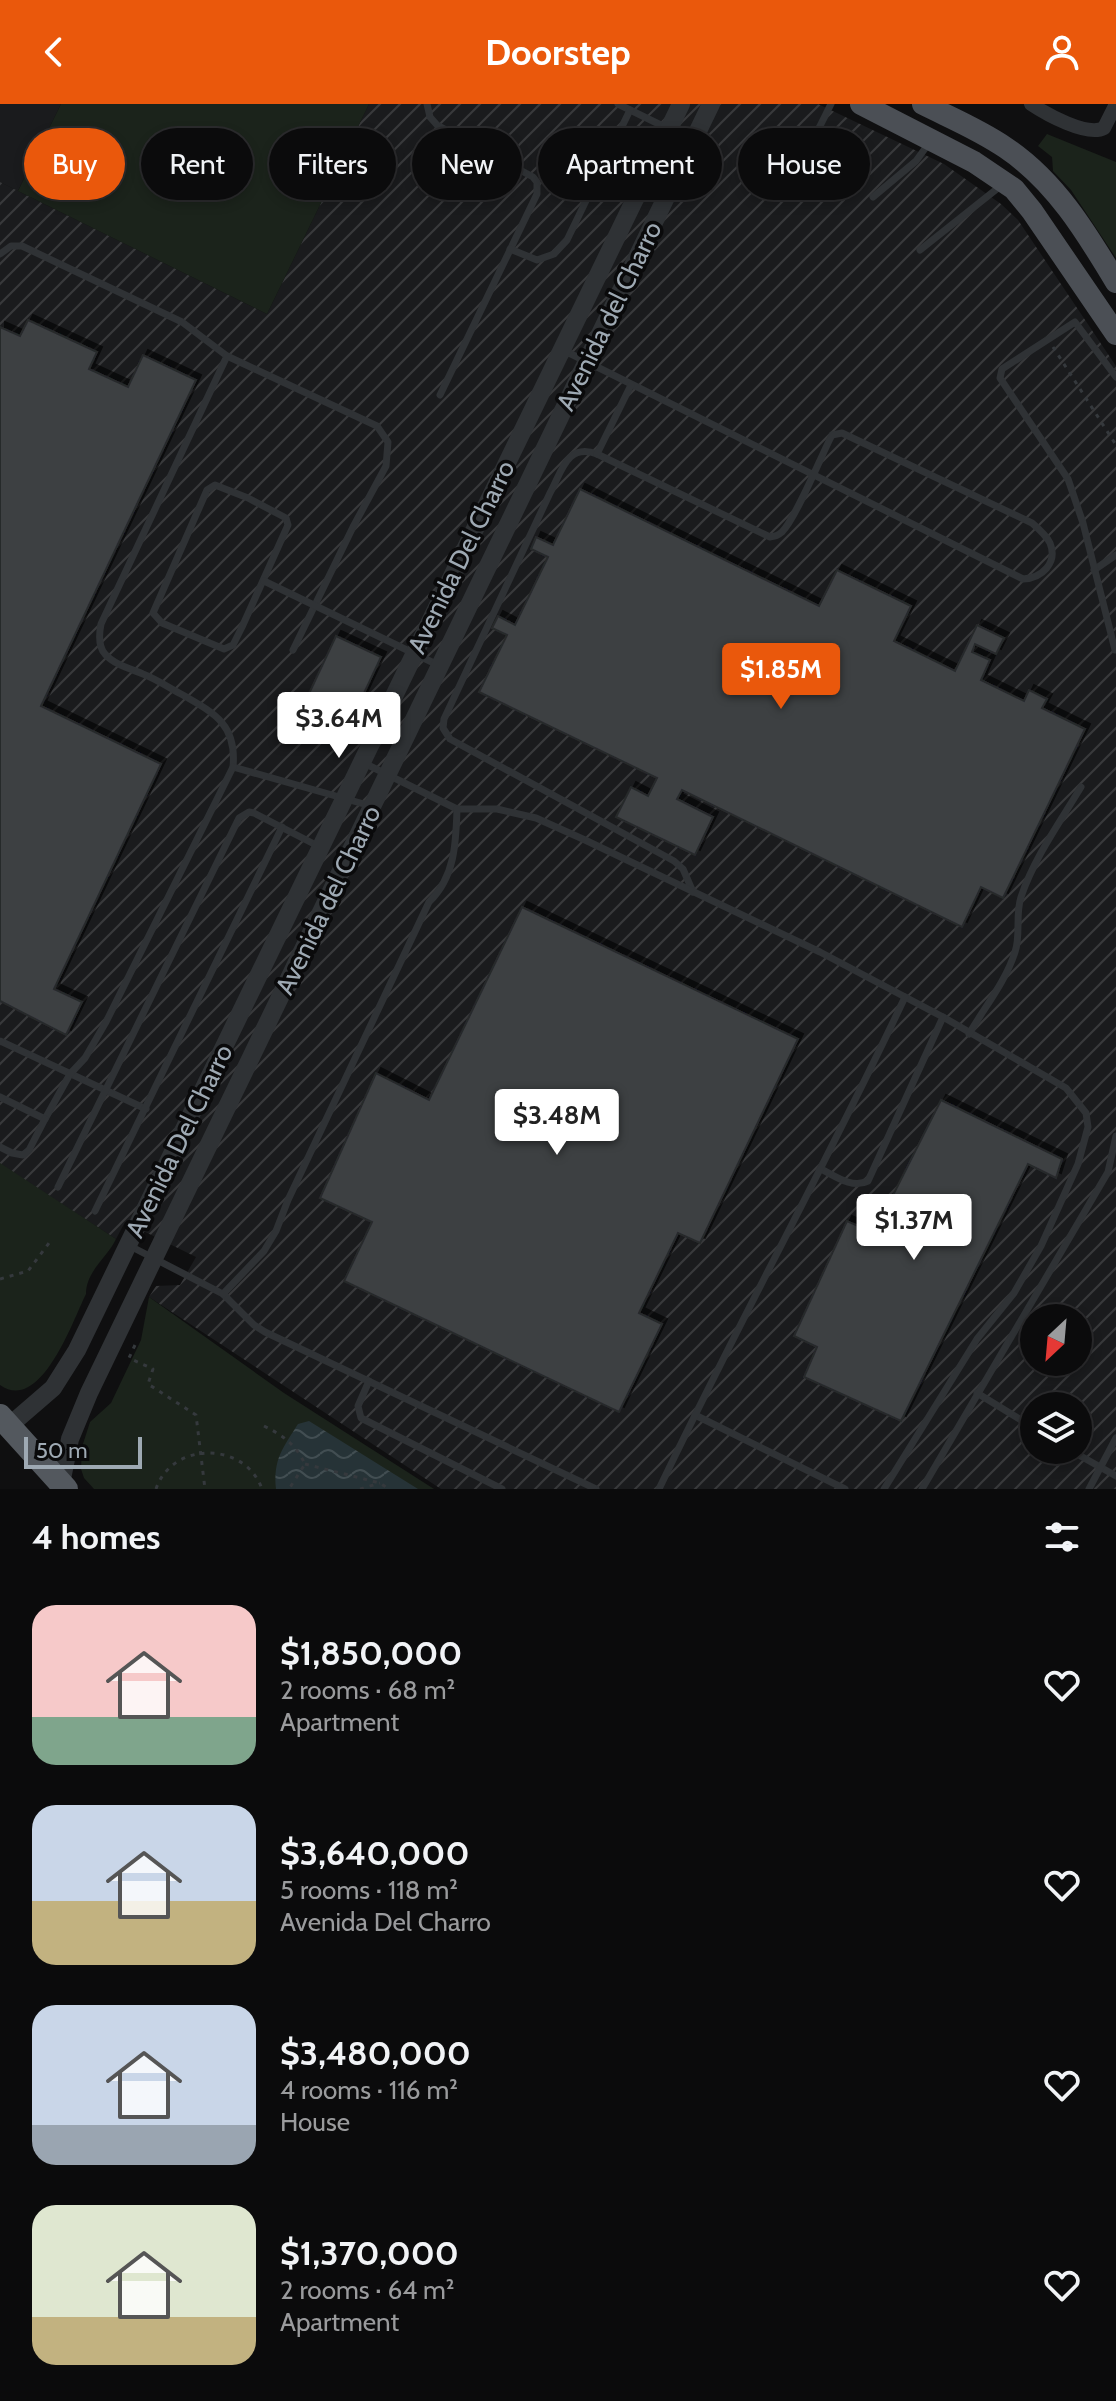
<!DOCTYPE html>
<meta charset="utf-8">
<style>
:root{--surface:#0b0b0c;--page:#19191a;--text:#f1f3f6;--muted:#9a9b9d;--line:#2b2b2d;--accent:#ea580c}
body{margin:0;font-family:Cabin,sans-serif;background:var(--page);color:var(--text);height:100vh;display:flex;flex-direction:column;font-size:30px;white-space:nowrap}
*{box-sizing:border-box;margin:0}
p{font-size:26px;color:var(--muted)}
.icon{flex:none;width:44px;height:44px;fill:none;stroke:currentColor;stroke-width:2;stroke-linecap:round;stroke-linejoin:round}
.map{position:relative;height:1385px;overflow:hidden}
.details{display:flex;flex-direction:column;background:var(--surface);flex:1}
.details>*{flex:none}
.guide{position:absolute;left:24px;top:24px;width:1068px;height:72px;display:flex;gap:16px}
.needle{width:52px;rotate:206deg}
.tools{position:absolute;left:1020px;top:1200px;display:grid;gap:16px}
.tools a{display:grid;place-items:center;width:72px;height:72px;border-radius:50%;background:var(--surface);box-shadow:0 4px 12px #0003,0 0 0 2px var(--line);font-size:40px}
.scale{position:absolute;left:24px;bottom:20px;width:118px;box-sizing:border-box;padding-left:8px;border:4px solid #9ea9b3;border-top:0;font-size:22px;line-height:28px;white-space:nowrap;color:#9ea9b3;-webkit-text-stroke:6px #0a0a0b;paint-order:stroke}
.price{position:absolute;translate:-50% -68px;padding:0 18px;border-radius:8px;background:#fff;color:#222;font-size:26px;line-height:52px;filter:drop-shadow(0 2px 4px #0008)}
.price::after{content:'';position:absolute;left:50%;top:48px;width:24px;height:18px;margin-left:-12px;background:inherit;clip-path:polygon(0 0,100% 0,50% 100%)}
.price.selected{background:var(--accent);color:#fff}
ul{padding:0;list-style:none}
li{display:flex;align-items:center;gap:24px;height:200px;padding:0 32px}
li span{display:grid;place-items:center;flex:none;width:224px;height:160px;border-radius:24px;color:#555}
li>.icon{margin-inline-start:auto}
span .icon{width:96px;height:96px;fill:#fffc;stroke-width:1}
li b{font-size:34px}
h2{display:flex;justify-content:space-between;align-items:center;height:96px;padding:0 32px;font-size:34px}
.chip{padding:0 28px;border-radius:36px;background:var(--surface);box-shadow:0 4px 12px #0003,0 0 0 2px var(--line);font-size:28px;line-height:72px}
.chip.selected{background:var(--accent);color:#fff}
header{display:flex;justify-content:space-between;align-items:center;height:104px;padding:0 32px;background:var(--accent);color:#fff;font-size:36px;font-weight:800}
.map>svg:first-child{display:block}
.built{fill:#1a1b1d}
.industrial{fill:url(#industrial-furrows);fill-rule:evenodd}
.park{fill:#1b231b}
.water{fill:url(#water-waves)}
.building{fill:#3c3f43;stroke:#28292c;stroke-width:2;filter:url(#shadow)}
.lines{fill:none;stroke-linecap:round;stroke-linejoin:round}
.path{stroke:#35393d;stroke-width:3;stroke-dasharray:4 6;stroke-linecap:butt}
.service{stroke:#2f3235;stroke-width:7}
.minor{stroke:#2f3235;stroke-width:14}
.tertiary{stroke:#2f3235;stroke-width:18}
.primary{stroke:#4b4f55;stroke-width:22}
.trunk{stroke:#53585e;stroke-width:24}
.labels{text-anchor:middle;stroke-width:7;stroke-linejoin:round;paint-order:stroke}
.street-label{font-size:26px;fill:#9ea9b3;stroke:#0a0a0b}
</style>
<header><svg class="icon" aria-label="back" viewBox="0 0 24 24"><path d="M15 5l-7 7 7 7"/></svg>Doorstep<svg class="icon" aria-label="person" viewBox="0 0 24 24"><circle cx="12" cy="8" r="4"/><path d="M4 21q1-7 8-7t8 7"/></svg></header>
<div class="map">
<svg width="1116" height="1385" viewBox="0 0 1116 1385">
<defs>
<pattern id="industrial-furrows" width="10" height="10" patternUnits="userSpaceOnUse" patternTransform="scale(2)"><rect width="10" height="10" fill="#1a1b1d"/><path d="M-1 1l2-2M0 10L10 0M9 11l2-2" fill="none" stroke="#38393b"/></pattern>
<pattern id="water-waves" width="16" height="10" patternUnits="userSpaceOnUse" patternTransform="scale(2)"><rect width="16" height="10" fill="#263337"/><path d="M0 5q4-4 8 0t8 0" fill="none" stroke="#424e52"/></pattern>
<filter id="shadow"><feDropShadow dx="5" dy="-5" stdDeviation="0" flood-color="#0009"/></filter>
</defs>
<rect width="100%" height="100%" fill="#0f0f10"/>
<path class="built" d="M0,0h61l-43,87 -18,-9z"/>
<path class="industrial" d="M369,0h449l126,60 57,40 17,16 98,146v1123h-675l-292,-192 7,-11 24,-1 16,-28 -71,-35 -9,17 -116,-75v-982l267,132zM1034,1214h44v44h-44zM1034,1302h44v44h-44z"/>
<g class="park">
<path d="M61,0h308l-102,210 -249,-123z"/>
<path d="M1047,30l69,28v96l-45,-68 -18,-19 -1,-14 -14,-11z"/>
<path d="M0,1059l116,76c-9,19 -30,32 -30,55 -13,26 -45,120 -86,91z"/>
<path d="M149,1193l135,96 150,96h-340l-10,-11 -3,-9 1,-22 8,-25 21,-19 30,-63z"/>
</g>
<path class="water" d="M309,1317l109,68h-142c-3,-30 7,-41 22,-65z"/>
<g class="building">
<path d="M28,216l69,32 -8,17 39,18 15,-32 53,25 -155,326 120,58 -107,225 28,13 -16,33 -66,-34v-674l20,9z"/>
<path d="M580,385l239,117 18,-36 74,36 -17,35 61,30 22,-46 27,13 -8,16 -21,-10 -3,8 18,8 -9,20 43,21 5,-11 18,9 -5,9 43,21 -82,169 -22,-11 -19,40 -280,-137 -5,9 36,18 -18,38 -79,-38 15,-30 17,9 9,-18 -178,-86 28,-57 -15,-7 6,-12 17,9 33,-68 -17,-8 5,-12 17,8z"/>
<path d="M336,532l45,21 -30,64 -45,-21z"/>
<path d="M522,803l276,132 -98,204 -22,-10 -39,80 23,11 -43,88 -275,-131 28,-59 -52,-24 56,-125 53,27z"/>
<path d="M941,996l121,59 -6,19 -28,-14 -127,257 -97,-44 13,-30 -23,-11 53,-115 27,12z"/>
</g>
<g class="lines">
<g class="path">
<path d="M1053,243l63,98"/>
<path d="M0,1175l28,-8 21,-28"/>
<path d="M135,1241l-6,13 24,11 -5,15 48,31 9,74"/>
<path d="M264,1322c20,10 31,18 41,38l-16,25"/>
<path d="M305,1360l75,19 9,6"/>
<path d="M156,1385c16,-48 89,-48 106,0"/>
<path d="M360,1385l20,-6"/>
</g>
<g class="service">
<path d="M427,0l3,13 7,8 96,52 4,5v12l-97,201"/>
<path d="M618,0l49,24"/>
<path d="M815,32l16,-32"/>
<path d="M873,93l43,-36 13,-18"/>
<path d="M510,145l27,11 17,-6 13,-14 63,-130"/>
<path d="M920,146l83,-66"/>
<path d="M0,150l11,-8h11l160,76 45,34 -126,268c-2,10 -3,22 4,30 8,10 26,15 38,20 13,5 25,13 38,20 33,19 56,30 52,73l138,39"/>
<path d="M563,246l460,229c19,-1 35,-16 27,-36 -4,-8 -11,-14 -18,-20l-190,-90 -10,2c-11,21 -36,83 -50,97 -5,4 -6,4 -12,5l-173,-83c-30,-11 -35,17 -47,39l-106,226 -1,9 7,11 224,122 9,8 10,23"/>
<path d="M227,252l150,70 11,16 -2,24 -33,61 -60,123"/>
<path d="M597,350l34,-69"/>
<path d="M215,381l33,13 38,20 2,7 -46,102 -9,18 -9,4 -62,-26 -9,-10 54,-123z"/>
<path d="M1094,466l22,-15"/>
<path d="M264,477l174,84"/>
<path d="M1115,546l-32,-127 -15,-44 -68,-101 2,-9 73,-47 41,55"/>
<path d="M362,658l95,47h40l39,9 49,22 235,112 123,65 123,71 20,25 2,14 -10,37 -37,82 -27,47 -37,46 -93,150"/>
<path d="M969,930c15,-26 37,-53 46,-82 6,-17 0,-37 6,-55 13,-39 39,-75 60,-110"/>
<path d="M0,937l146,68"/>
<path d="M0,993l45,22 25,-45 15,-16 21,-36 127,-255"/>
<path d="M0,1043l12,6 11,2 6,-5 16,-31"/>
<path d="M821,1065c14,7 31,20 47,12l75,-164"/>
<path d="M58,1083l181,-369 10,-6 5,1 64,33"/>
<path d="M95,1107l187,-384"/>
<path d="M130,1142l93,48 31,31 11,7 331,157"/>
<path d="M223,1190l41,-43 12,-20 12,-31 141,-298c26,-25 27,-59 28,-93"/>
<path d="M369,1277l-11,25 3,12 141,71"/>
<path d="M977,1289l57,35"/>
<path d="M695,1311l150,74"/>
<path d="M1070,1346l46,26"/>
<path d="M659,1385c79,-166 168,-326 246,-492"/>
<path d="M922,1385l186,-317 8,-36"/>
<path d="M1089,1385l27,-51"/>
</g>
<path class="minor" d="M1031,0c15,10 56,33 73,24l12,-24"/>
<g class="tertiary">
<path d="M9,1322l44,-38 24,-38 604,-1246"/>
<path d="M61,1380l9,-45 19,-46 622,-1289"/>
</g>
<g class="primary">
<path d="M861,0l113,58 40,27 18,22 84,123"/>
<path d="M923,0c28,14 57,26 83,44 49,33 80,84 110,134"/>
</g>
<path class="trunk" d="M0,1312l66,73"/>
</g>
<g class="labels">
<g class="street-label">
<text transform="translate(609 212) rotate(-64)" y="9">Avenida del Charro</text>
<text transform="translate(461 453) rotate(-64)" y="9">Avenida Del Charro</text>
<text transform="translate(328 796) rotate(-64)" y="9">Avenida del Charro</text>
<text transform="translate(179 1037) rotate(-64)" y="9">Avenida Del Charro</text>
</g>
</g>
</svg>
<div class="tools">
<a><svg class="needle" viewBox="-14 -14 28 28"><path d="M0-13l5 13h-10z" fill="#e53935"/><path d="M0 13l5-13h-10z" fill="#9a9b9d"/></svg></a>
<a><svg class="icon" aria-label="layers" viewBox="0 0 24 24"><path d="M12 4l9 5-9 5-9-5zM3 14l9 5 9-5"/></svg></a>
</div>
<div class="scale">50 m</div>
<b class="price selected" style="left:781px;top:607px">$1.85M</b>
<b class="price" style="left:339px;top:656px">$3.64M</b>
<b class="price" style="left:557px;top:1053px">$3.48M</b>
<b class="price" style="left:914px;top:1158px">$1.37M</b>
<div class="guide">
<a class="chip selected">Buy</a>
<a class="chip">Rent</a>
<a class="chip">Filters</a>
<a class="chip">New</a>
<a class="chip">Apartment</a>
<a class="chip">House</a>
</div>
</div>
<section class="details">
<h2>4 homes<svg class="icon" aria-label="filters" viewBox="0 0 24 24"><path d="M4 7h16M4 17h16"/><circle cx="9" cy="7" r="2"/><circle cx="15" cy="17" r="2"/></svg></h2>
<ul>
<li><span style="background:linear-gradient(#f6c9c9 70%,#7fa58c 0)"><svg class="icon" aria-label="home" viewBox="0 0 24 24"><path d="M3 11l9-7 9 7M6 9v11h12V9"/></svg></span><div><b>$1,850,000</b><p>2 rooms · 68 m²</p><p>Apartment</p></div><svg class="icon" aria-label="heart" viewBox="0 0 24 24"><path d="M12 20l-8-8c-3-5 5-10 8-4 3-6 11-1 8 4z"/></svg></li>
<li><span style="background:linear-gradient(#c9d6e8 60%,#c2b280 0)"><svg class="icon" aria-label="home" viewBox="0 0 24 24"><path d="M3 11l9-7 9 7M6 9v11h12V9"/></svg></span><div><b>$3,640,000</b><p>5 rooms · 118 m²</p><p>Avenida Del Charro</p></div><svg class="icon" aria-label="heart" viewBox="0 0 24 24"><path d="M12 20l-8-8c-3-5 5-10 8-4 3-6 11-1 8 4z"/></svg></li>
<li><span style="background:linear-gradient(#c9d6e8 75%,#9aa5b1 0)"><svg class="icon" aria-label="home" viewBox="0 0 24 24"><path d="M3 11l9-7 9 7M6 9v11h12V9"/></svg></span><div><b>$3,480,000</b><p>4 rooms · 116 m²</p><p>House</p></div><svg class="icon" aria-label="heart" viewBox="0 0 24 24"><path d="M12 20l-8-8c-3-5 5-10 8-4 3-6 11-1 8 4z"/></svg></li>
<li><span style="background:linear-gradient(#dfe7d0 70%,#c2b280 0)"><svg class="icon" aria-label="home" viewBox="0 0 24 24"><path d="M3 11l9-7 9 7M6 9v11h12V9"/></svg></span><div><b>$1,370,000</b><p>2 rooms · 64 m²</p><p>Apartment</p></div><svg class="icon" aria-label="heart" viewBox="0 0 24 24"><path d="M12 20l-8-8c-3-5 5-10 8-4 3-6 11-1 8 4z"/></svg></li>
</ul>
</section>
